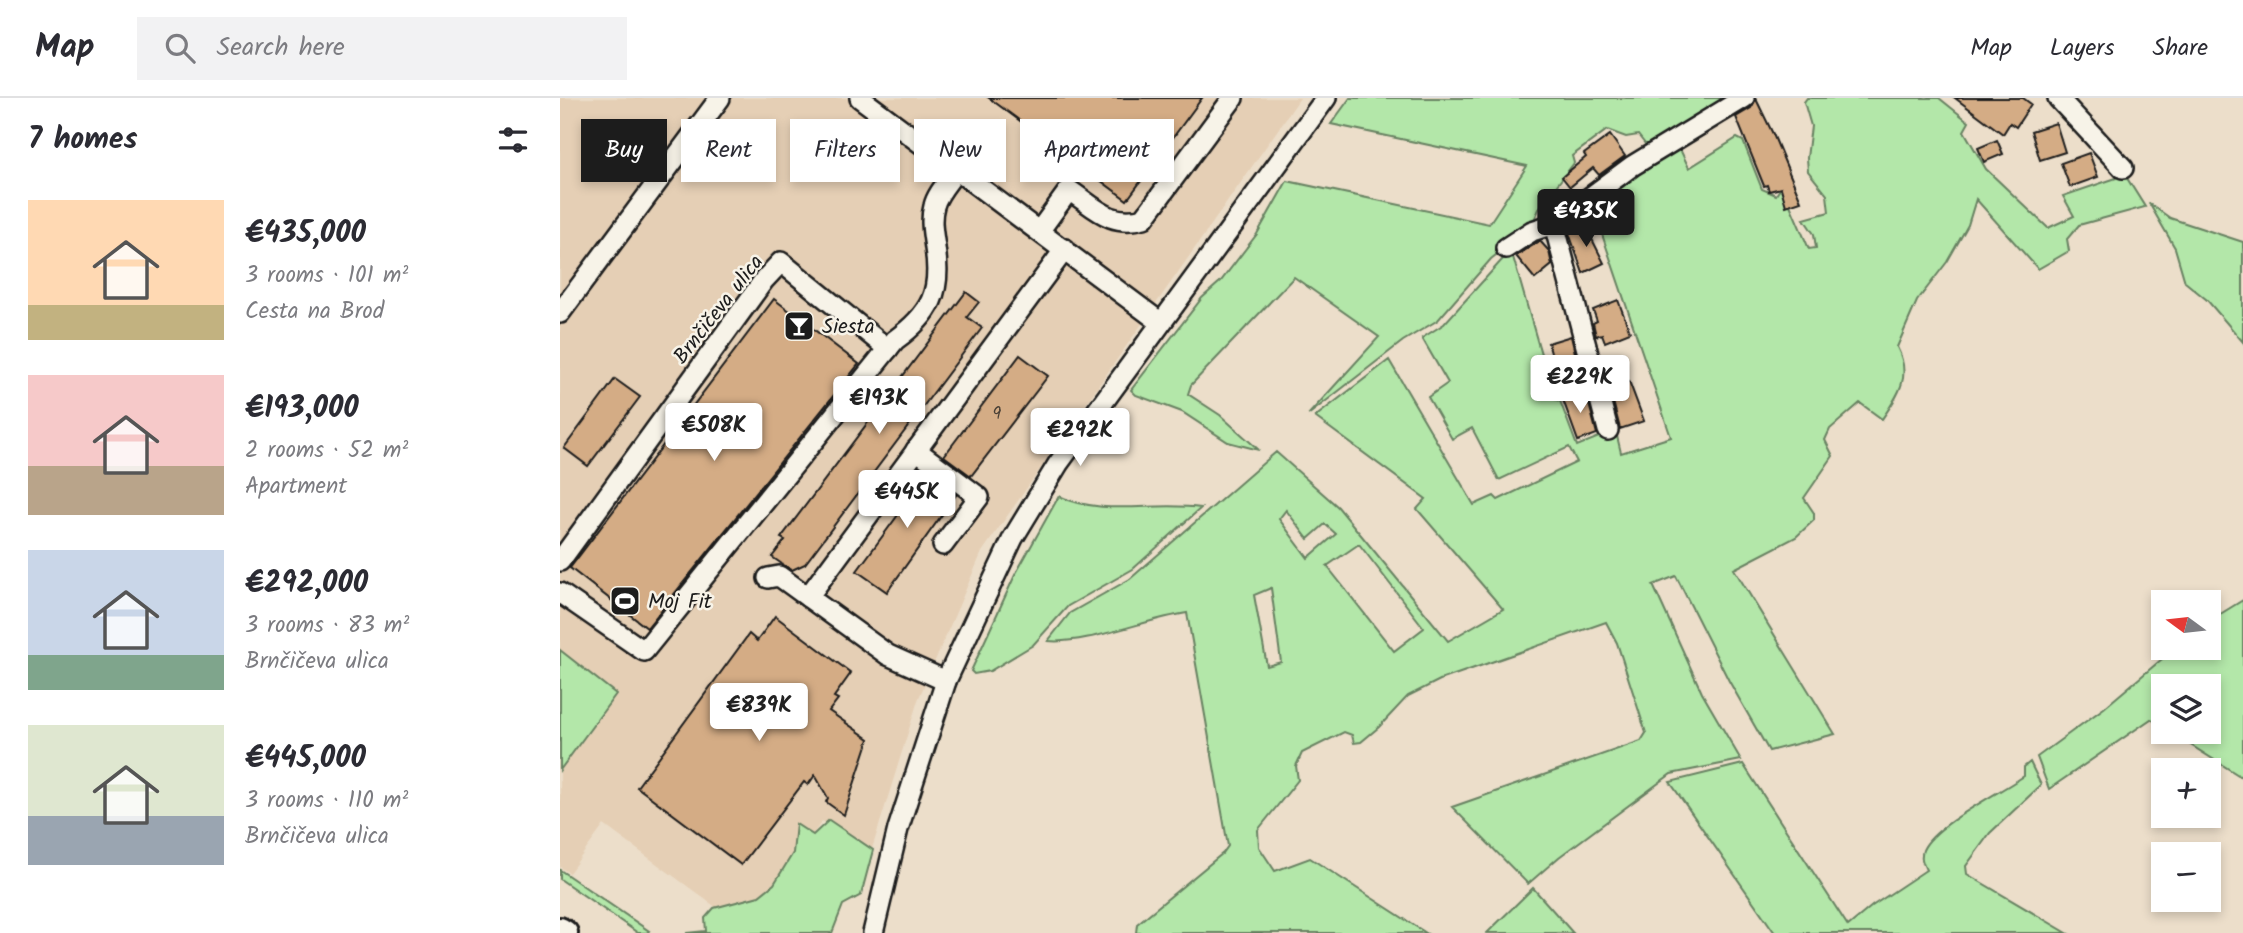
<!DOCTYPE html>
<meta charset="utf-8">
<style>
:root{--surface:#fff;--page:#f2f2f3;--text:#2b2b33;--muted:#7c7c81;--line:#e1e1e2;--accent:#1c1c1c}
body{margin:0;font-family:Kalam,sans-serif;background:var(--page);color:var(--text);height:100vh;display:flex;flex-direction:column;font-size:26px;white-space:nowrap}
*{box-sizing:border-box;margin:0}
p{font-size:23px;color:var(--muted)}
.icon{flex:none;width:38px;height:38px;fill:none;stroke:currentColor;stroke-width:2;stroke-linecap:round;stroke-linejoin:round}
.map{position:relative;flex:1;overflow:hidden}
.side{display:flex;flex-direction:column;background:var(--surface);width:560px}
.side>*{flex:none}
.banner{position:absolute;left:21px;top:21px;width:665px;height:63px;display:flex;gap:14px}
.needle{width:46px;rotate:285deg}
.buttons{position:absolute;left:1591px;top:492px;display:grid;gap:14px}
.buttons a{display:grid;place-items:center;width:70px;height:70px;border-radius:0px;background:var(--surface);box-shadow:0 4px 10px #0003;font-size:35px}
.price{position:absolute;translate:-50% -60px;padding:0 16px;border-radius:7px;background:#fff;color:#222;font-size:23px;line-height:46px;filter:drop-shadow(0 2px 4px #0008)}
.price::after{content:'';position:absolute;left:50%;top:42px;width:21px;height:16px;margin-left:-10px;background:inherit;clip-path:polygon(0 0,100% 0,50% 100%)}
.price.active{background:var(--accent);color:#fff}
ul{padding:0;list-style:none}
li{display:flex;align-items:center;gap:21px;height:175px;padding:0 28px}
li span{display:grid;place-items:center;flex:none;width:196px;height:140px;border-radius:0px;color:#555}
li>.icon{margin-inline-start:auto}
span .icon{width:84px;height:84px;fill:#fffc;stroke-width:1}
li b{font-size:30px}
h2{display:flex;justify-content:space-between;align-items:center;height:84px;padding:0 28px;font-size:30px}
.chip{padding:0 24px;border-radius:0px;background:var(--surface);box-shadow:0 4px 10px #0003;font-size:24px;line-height:63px}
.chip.active{background:var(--accent);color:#fff}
header{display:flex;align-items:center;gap:42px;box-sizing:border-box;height:98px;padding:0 35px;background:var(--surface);border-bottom:2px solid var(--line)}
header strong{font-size:33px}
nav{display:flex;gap:38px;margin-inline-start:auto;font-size:24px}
.search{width:490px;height:63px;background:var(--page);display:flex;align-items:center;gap:18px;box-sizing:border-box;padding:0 24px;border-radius:0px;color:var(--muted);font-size:26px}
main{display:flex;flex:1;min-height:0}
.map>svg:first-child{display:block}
.built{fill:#e5cfb5}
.green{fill:#b3e7a9;stroke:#688262;stroke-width:2;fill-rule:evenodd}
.building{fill:#d4ac85;stroke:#1c1c1c;stroke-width:2}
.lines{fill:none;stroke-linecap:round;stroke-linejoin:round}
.minor-casing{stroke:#1c1c1c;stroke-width:24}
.major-casing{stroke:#1c1c1c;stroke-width:30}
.minor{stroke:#f7f3e8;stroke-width:19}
.major{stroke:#f7f3e8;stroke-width:24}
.labels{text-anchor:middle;stroke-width:5;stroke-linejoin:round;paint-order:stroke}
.number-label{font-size:18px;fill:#4a4036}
.street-label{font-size:21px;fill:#1c1c1c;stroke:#f7f3e8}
.poi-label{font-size:21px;fill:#1c1c1c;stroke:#f7f3e8;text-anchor:start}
</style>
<header>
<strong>Map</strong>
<div class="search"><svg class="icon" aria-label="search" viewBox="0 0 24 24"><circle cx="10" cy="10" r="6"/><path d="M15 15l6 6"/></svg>Search here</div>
<nav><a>Map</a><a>Layers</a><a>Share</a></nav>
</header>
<main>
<section class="side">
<h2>7 homes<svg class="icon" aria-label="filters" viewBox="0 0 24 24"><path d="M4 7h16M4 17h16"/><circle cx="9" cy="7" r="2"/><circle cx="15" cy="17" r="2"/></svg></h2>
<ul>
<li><span style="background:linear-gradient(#ffd9b3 75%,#c2b280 0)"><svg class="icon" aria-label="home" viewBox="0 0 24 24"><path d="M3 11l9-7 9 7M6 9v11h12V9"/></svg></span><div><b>€435,000</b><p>3 rooms · 101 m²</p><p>Cesta na Brod</p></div></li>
<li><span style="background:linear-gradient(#f6c9c9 65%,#b9a48a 0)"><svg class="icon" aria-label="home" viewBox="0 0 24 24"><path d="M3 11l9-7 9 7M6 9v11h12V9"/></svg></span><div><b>€193,000</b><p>2 rooms · 52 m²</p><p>Apartment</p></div></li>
<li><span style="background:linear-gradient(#c9d6e8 75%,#7fa58c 0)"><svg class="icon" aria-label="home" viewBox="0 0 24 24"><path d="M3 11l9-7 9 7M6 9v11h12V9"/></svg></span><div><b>€292,000</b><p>3 rooms · 83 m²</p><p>Brnčičeva ulica</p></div></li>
<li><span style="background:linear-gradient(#dfe7d0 65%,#9aa5b1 0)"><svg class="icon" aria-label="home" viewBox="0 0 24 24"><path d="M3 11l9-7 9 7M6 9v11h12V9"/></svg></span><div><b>€445,000</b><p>3 rooms · 110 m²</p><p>Brnčičeva ulica</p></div></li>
</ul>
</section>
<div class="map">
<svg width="1683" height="835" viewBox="0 0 1683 835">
<rect width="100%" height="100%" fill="#ecdeca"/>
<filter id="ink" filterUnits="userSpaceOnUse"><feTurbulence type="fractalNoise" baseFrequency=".0143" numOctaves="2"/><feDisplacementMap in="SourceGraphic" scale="14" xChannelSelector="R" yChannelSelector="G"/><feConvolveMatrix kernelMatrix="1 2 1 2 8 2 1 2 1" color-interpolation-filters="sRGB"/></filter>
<g filter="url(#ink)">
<path class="built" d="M0,0h740l-318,454 -64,148 -47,152 -49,-31 -75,109 -143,-105 -35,48 -9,-6v-97l56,-76 -56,-44z"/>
<g class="green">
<path d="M790,0h385l-86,51 -11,-14 -12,2 -19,-7 -35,26 2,7 -34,44 -9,20 -40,32 -53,61 -35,21 -95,74 71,-78 -85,-60 -103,108 -3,9 32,21 39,35 -31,-8 -46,-30 -46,-17 -5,-5 71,-92 19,-17 36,-47 30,-53 202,43 38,-58 -196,-42z"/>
<path d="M1247,0h132l30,24 -5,9 22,38 62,59 26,-12 -11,-20 62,-21 20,32 -66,18 -12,14 2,12 -31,18 -62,-70 -8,26 -21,37 -30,39 -20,46c15,29 2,47 -15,72l-22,-16 -30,26 -5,11 8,16 -29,42 10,15v7l-18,17 -62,32 101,165 -66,17 -40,-70 -53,-105 -23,9 49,108 39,67 -70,14 -112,83 -31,27 -76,-77 189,-66 5,-8 -29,-90 -11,-21 -166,58 -32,16 -29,31 -18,15 -7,1 -2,-8 -8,-3 -42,21 -6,13 2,14 -40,50 1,17 16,24 35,-13 116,75h-290l1,-9 86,-71 5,-7 -41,-233c-41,6 -102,32 -139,28l22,-28 60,-34 146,-127 62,55 110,134 55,-32 -86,-100 9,-10 -111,-82 74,-57 85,145 20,-9 4,4 79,-38 -8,-15 -70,33 -27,-52 -20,11 -24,-42 20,-14 -26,-45 22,-14 67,-74 43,149 6,2 17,45 27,-11 3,6 10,-5 4,17 50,-16 -80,-235 85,-61 13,27 48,-30 6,3 19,48 14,6 6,-9 27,63 7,-1 -2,-14 -10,-15 25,-7 -2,-17 -19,-24 -1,-13 4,-32 -7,-24zM726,412l22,29 17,-15 11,10 -28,24 -29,-39zM799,446l65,84 -30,23 -67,-85zM711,490l10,74 -14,4 -13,-71z"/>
<path d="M1589,105l21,15 73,24v100l-36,-42 -22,-18 -10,-34z"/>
<path d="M499,398c44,21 96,5 142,12l-68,61 -65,37 -35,39 -43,26 -16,3 -3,-3 44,-96z"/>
<path d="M1683,502v178l-73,-46h38v-46h-45v41l-12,-8 -102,70 -12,-32 67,-49 71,-60h33l1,-27z"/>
<path d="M0,552l56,44 -56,76z"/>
<path d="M1470,664l11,23 -51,48 -24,33 1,8 100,59h-292l-105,-151 73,-18 105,162 24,-20 54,-36c-3,-7 -6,-12 -3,-20 11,-25 78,-58 101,-74v-9z"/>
<path d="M269,722l44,30 -12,45 -18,10 -11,28h-146l20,-2 -1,-13 9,-10 45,-12 15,-12 19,-31 3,-29 17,11z"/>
<path d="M0,772l89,61 -2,2h-9l-78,-54z"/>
<path d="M973,790l40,45h-86z"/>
</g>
<g class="building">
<path d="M429,0h213l-75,102z"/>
<path d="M1395,0h68l8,6 -15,23 -6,-4 -7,11z"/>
<path d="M1196,1l17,35 28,67 -15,5 -5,-18 -12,3 -2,-6 -3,1 -28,-69 15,-9z"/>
<path d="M1496,25l9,29 -25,8 -9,-29z"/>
<path d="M1050,37l15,21 -26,19 -6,-7 -23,19 -8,-10 24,-20 -2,-3z"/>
<path d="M1437,42l6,14 -19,8 -6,-14z"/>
<path d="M1529,55l9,24 -28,10 -9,-24z"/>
<path d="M1025,127l19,38 -21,10 -14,-40z"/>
<path d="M980,143l9,10 3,14 -17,14 -19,-23z"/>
<path d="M406,194l13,10 -12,15 15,11 -177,236 -13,6 -10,-6 -10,-7 13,-17 -4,-2z"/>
<path d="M214,201l85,65 -212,264 -77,-60z"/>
<path d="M1058,202l12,32 -25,10 -3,-8 -6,2 -3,-13 4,-2 -4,-11z"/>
<path d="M1011,238l5,21 -22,6 -6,-20z"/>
<path d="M460,257l28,21 -77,100 -27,-20z"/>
<path d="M1051,262l7,25 11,-4 15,40 -24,8 -17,-67z"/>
<path d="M55,281l25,18 -52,69 -24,-18z"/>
<path d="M1025,291l12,45 -19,7 -16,-44z"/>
<path d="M361,371l35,26 -69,97 -30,-21 49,-67 -7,-5z"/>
<path d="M215,518l76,57 -17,24 4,2 -9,12 40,28 -25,76 -18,-13 2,-4 -13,-23 -7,10 -4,-3 -63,83 -104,-78 112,-153 8,7z"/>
</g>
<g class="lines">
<g class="minor-casing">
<g id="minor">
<path d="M300,0l300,224"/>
<path d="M1498,0l65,70"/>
<path d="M994,126l54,206"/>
<path d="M480,132l29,-40c27,18 41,37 75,28l89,-120"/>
<path d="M946,150l26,-17 22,-7 78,-58 112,-68"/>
<path d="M0,215l160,-215"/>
<path d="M356,352l63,47 -36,48"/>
<path d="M0,463l204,-281 17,-18 107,87"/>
<path d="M208,480l11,-2 109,79 58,26"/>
<path d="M0,495l84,58 251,-311c36,-26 47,-48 40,-92 -2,-15 -5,-28 -1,-42 3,-13 16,-26 23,-37"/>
<path d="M248,499l257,-348"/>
<path d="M313,835l25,-104 48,-148 67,-143 45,-74 268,-366"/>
</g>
</g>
<g class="major-casing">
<path id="major" d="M0,832l5,3"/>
</g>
<use href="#minor" class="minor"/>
<use href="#major" class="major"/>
</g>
</g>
<defs>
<g id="bar-square" transform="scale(1.575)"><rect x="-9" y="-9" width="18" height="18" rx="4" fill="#1c1c1c" stroke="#f7f3e8"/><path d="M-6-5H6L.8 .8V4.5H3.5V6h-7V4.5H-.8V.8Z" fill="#fff"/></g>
<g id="stadium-square" transform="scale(1.575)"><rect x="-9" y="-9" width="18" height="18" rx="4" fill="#1c1c1c" stroke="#f7f3e8"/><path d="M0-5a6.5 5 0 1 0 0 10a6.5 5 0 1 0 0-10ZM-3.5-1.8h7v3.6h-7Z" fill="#fff"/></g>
</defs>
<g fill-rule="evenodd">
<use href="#bar-square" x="239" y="228"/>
<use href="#stadium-square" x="65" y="503"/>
</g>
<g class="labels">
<g class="number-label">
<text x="437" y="321">9</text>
</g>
<g class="street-label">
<text transform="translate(158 211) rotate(-52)" y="7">Brnčičeva ulica</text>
</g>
<g class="poi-label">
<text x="262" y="235">Siesta</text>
<text x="88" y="510">Moj Fit</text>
</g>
</g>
</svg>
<div class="buttons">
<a><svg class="needle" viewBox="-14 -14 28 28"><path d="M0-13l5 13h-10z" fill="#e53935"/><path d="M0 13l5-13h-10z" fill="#7c7c81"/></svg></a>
<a><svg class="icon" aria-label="layers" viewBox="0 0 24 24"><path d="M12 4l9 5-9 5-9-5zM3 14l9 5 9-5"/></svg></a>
<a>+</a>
<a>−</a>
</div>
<b class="price active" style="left:1026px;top:151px">€435K</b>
<b class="price" style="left:1020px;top:317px">€229K</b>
<b class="price" style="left:319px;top:338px">€193K</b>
<b class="price" style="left:154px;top:365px">€508K</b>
<b class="price" style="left:520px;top:370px">€292K</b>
<b class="price" style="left:347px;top:432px">€445K</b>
<b class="price" style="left:199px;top:645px">€839K</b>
<div class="banner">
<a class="chip active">Buy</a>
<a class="chip">Rent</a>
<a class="chip">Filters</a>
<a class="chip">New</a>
<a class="chip">Apartment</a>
</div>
</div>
</main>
